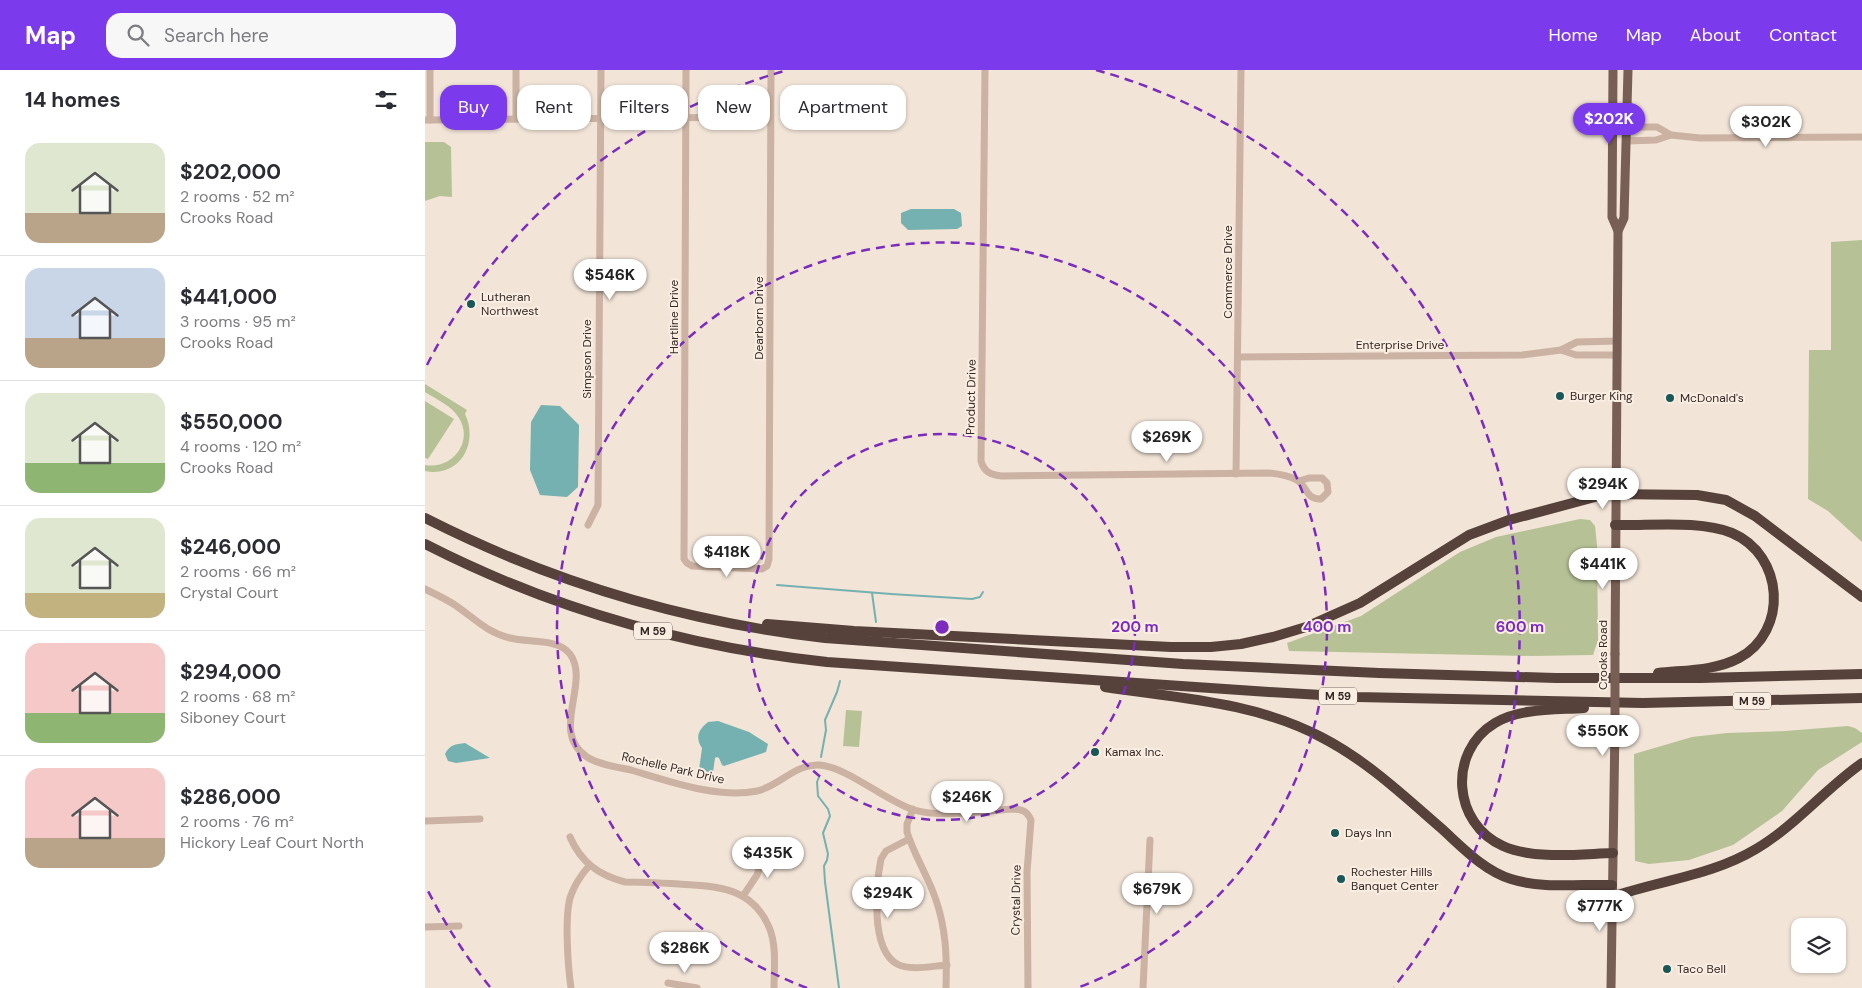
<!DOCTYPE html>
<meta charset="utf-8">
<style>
:root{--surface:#fff;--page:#f7f7f7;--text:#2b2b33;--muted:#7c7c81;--line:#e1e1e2;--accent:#7c3aed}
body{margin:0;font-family:"DM Sans",sans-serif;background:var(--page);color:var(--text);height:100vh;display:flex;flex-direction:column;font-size:19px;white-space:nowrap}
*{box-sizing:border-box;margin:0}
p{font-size:16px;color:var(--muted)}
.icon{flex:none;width:28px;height:28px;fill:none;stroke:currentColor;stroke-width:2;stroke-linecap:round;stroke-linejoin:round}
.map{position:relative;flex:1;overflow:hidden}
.drawer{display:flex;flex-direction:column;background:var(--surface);width:425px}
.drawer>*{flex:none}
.top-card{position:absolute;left:15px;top:15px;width:475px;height:45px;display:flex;gap:10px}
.tools{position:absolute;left:1366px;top:848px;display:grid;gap:10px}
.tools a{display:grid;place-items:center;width:55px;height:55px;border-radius:10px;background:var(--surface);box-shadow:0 1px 4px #0004;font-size:25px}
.price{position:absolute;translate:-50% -42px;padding:0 11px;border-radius:18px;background:#fff;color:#222;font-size:16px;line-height:32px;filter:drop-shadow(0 1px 2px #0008)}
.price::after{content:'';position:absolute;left:50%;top:30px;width:15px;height:11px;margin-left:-8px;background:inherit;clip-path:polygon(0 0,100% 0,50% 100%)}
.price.current{background:var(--accent);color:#fff}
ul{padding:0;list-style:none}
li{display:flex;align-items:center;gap:15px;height:125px;padding:0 25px}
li+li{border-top:1px solid var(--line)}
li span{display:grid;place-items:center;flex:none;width:140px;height:100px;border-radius:15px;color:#555}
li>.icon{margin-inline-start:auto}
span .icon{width:60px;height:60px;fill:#fffc;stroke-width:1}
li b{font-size:21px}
h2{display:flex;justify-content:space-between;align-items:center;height:60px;padding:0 25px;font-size:21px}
.chip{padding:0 18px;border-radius:15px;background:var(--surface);box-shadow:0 1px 4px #0004;font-size:18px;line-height:45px}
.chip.current{background:var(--accent);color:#fff}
header{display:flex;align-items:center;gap:30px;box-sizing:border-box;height:70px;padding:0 25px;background:var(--accent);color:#fff}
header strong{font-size:24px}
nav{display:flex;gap:28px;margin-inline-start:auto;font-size:18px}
.search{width:350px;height:45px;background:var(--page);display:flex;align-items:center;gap:12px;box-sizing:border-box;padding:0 18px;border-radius:15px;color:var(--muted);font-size:19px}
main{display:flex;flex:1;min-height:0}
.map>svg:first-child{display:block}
.green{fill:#b6c296}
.water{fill:#74b1b0}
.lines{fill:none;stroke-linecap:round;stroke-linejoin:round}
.stream{stroke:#74b1b0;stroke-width:2}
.minor{stroke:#cbb2a2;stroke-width:7}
.major{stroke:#785f55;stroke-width:9}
.highway{stroke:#56423b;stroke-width:10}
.major-bridge{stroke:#785f55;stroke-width:9}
.ring{fill:none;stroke:#7b2cbf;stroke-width:2.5;stroke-dasharray:9 6}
.poi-dot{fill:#195858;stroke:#faeee3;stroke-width:2}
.labels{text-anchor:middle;stroke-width:4;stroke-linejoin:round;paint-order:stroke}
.shield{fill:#faeee3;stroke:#70645e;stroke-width:1}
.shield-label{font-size:11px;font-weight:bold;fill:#352925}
.street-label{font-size:12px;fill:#352925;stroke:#faeee3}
.poi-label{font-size:12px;fill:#352925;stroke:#faeee3;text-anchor:start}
.centre{fill:#7b2cbf;stroke:#faeee3;stroke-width:2.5}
.ring-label{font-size:15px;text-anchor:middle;font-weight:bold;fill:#7b2cbf;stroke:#faeee3;stroke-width:4;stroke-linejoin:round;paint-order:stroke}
</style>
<header>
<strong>Map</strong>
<div class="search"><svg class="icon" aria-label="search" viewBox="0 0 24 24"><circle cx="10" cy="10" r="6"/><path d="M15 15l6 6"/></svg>Search here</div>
<nav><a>Home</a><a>Map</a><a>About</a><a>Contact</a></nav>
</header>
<main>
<section class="drawer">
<h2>14 homes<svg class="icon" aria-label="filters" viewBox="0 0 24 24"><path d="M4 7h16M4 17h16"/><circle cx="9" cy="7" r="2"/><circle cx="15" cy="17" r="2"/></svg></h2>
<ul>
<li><span style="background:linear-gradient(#dfe7d0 70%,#b9a48a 0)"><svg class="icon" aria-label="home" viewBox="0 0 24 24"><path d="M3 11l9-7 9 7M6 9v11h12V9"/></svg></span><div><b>$202,000</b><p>2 rooms · 52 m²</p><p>Crooks Road</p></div></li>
<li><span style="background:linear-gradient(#c9d6e8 70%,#b9a48a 0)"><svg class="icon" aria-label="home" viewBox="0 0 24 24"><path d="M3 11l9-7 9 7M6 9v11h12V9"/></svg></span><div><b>$441,000</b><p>3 rooms · 95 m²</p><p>Crooks Road</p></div></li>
<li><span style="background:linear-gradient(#dfe7d0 70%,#8fb573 0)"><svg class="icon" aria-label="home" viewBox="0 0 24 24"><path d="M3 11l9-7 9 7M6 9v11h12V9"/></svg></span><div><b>$550,000</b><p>4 rooms · 120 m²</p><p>Crooks Road</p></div></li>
<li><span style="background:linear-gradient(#dfe7d0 75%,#c2b280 0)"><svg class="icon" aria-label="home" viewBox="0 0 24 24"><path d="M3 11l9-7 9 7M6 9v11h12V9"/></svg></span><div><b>$246,000</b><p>2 rooms · 66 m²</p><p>Crystal Court</p></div></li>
<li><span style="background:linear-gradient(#f6c9c9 70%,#8fb573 0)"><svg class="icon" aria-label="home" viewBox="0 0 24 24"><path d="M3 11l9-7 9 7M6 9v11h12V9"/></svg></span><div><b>$294,000</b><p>2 rooms · 68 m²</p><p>Siboney Court</p></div></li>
<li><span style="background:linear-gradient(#f6c9c9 70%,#b9a48a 0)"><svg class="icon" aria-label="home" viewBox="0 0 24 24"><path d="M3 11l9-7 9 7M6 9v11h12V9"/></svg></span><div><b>$286,000</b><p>2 rooms · 76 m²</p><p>Hickory Leaf Court North</p></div></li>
</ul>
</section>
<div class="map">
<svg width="1437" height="918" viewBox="0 0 1437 918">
<rect width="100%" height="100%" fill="#f2e4d7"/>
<g class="green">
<path d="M0,72h19l7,5 1,50 -12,-1 -15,5z"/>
<path d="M1437,170v302l-34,-31 -20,-12 1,-149h22v-108z"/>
<path d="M0,314l42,26 -2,4c14,29 -5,64 -40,57v-6c27,5 49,-23 34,-47 -7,-12 -23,-19 -34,-26z"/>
<path d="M0,331l29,18 -26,40 -3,-1z"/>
<path d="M1155,449l10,1 5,6 2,19 1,95 -5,15 -61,1 -243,-5 -2,-8 74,-27 99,-64 36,-15z"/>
<path d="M421,640l16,1 -3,36 -16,-1z"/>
<path d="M1423,656l7,2 7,5v9l-44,28 -36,41 -49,34 -44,15 -40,4 -14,-3 -1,-107 58,-17 35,-4 58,-2z"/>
</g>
<g class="water">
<path d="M486,139h43l7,4 1,13 -5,3 -49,1 -7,-7v-10z"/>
<path d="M116,335l19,1 19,19 -1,62 -11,10 -27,-2 -10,-25 1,-48z"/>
<path d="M293,651l31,11 19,12 -2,8 -42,14 -2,-1 -3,-7 -2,-1 -2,1 -2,14 -10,3 -4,-5 3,-22c-7,-10 -4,-18 6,-26z"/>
<path d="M40,673l25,15 -34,5 -8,-2 -3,-7c4,-9 11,-10 20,-11z"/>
</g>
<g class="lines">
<g class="stream">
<path d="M352,515l114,9 81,5 8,-2 3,-5"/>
<path d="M447,523l4,29"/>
<path d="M396,687l5,-27 -1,-10 12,-28 3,-11"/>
<path d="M394,707l-2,5 1,14 10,13 2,7 -7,17 5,21 -1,6 -3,6 1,16 14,106"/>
</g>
<g class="minor">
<path d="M261,0l-2,489 3,4 5,3 70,3 5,-3 2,-7 2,-489"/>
<path d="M560,0l-4,391c3,11 10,14 21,15l267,-3c10,1 18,2 28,7 10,6 9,20 24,19l7,-7 -1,-9 -5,-5h-13l-10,3"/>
<path d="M91,49v-49"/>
<path d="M0,50l345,-3"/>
<path d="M5,50v-50"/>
<path d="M1202,57h30l14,8 29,3 162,-1"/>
<path d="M1202,71l29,-1 15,-5"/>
<path d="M1136,280l15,5h41"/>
<path d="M813,287l284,-2 39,-5 16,-8 40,-1"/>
<path d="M811,404l5,-404"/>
<path d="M163,455l10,-20 3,-435"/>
<path d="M0,519c10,5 21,10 30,16 19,13 31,27 55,33 19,5 48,0 60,16 21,29 -21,78 17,103 12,8 30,10 44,13 37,11 87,29 126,21 22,-5 38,-27 62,-26 29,2 66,36 95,45 28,8 69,1 98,-1 10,0 15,2 19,11l-4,52 1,116"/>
<path d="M488,739l-6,15v8c7,23 21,44 29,68 10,29 11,57 10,88"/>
<path d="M0,751l55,-2"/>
<path d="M145,767c11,25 28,38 55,45 18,0 36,1 54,2 37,2 73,3 90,43 8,19 5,41 5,61"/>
<path d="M484,769l-23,12 -5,8c-5,25 -11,90 16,105 13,7 35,2 50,1"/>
<path d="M318,826l14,-21 9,-26"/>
<path d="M0,857l34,-1"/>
<path d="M243,913l29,5"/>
<path d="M146,918c-3,-21 -7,-74 0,-93 4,-11 10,-20 18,-29"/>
<path d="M718,918l7,-148"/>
</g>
<g class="major">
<path d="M1188,0l-1,147 6,14"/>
<path d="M1190,584l3,-423 6,-13 4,-148"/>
<path d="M1186,918l4,-262"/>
</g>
<g class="highway">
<path d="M0,448c126,64 260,104 400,120l358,26 196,9 177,5h145l161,-4"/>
<path d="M1190,455c35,1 85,-5 117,8 52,22 57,98 7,125 -24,13 -55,12 -81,15"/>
<path d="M0,474c125,64 262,103 402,118l442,30 87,5 287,6 219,-5"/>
<path d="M342,554l87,7 317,16h40l30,-3 32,-7 33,-10 54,-24 109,-68 40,-15 97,-26 91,1 29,5 29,16 107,81"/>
<path d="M680,617c73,11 150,15 216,50 45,23 82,58 120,91 21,19 42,42 70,51 31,10 68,5 101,6"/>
<path d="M1159,638c-29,2 -64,0 -89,15 -48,29 -42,101 8,123 31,14 77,8 110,7"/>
<path d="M1187,827c48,-17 99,-21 144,-48 39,-23 69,-60 106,-86"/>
</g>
<path class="major-bridge" d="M1190,656v-72"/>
</g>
<g class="ring">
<circle cx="517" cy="557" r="193"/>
<path d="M382 918A385 385 0 1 1 652 918"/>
<path d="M65 917A578 578 0 0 1 2 819M2 295A578 578 0 0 1 363 0M671 0A578 578 0 0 1 969 917"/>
</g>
<g class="poi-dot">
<circle cx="46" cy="234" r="5"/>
<circle cx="1135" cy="326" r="5"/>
<circle cx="1245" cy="328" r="5"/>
<circle cx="670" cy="682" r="5"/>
<circle cx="910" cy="763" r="5"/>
<circle cx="916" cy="809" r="5"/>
<circle cx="1242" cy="899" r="5"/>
</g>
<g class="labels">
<g class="shield">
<rect x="209" y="552.5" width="38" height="17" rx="4"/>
<rect x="894" y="617.5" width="38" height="17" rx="4"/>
<rect x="1308" y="622.5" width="38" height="17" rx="4"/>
</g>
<g class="shield-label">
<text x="228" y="565">M 59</text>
<text x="913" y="630">M 59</text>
<text x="1327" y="635">M 59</text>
</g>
<g class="street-label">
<text transform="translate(803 202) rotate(-90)" y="4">Commerce Drive</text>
<text transform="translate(249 247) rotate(-90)" y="4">Hartline Drive</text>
<text transform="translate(334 248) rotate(-90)" y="4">Dearborn Drive</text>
<text x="975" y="279">Enterprise Drive</text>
<text transform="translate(162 289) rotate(-90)" y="4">Simpson Drive</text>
<text transform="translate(546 327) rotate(-89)" y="4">Product Drive</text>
<text transform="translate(1178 585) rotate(-90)" y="4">Crooks Road</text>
<text transform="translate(248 698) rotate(13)" y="4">Rochelle Park Drive</text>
<text transform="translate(591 830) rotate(-89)" y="4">Crystal Drive</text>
</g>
<g class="poi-label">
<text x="56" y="231">Lutheran<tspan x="56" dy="14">Northwest</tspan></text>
<text x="1145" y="330">Burger King</text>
<text x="1255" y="332">McDonald's</text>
<text x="680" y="686">Kamax Inc.</text>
<text x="920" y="767">Days Inn</text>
<text x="926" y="806">Rochester Hills<tspan x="926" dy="14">Banquet Center</tspan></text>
<text x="1252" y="903">Taco Bell</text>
</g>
</g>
<circle cx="517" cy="557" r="8" class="centre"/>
<g class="ring-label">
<text x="710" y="562">200 m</text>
<text x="902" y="562">400 m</text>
<text x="1095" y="562">600 m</text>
</g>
</svg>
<div class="tools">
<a><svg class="icon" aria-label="layers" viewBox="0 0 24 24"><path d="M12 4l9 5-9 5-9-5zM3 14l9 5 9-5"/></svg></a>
</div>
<b class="price current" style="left:1184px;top:75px">$202K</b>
<b class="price" style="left:1341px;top:78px">$302K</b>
<b class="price" style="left:185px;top:231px">$546K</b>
<b class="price" style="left:742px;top:393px">$269K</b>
<b class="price" style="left:1178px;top:440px">$294K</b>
<b class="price" style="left:302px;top:508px">$418K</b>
<b class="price" style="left:1178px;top:520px">$441K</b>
<b class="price" style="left:1178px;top:687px">$550K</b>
<b class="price" style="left:542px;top:753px">$246K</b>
<b class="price" style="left:343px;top:809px">$435K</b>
<b class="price" style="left:732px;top:845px">$679K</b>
<b class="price" style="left:463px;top:849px">$294K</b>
<b class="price" style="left:1175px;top:862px">$777K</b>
<b class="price" style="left:260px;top:904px">$286K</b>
<div class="top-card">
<a class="chip current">Buy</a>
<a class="chip">Rent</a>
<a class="chip">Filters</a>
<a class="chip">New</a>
<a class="chip">Apartment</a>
</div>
</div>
</main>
